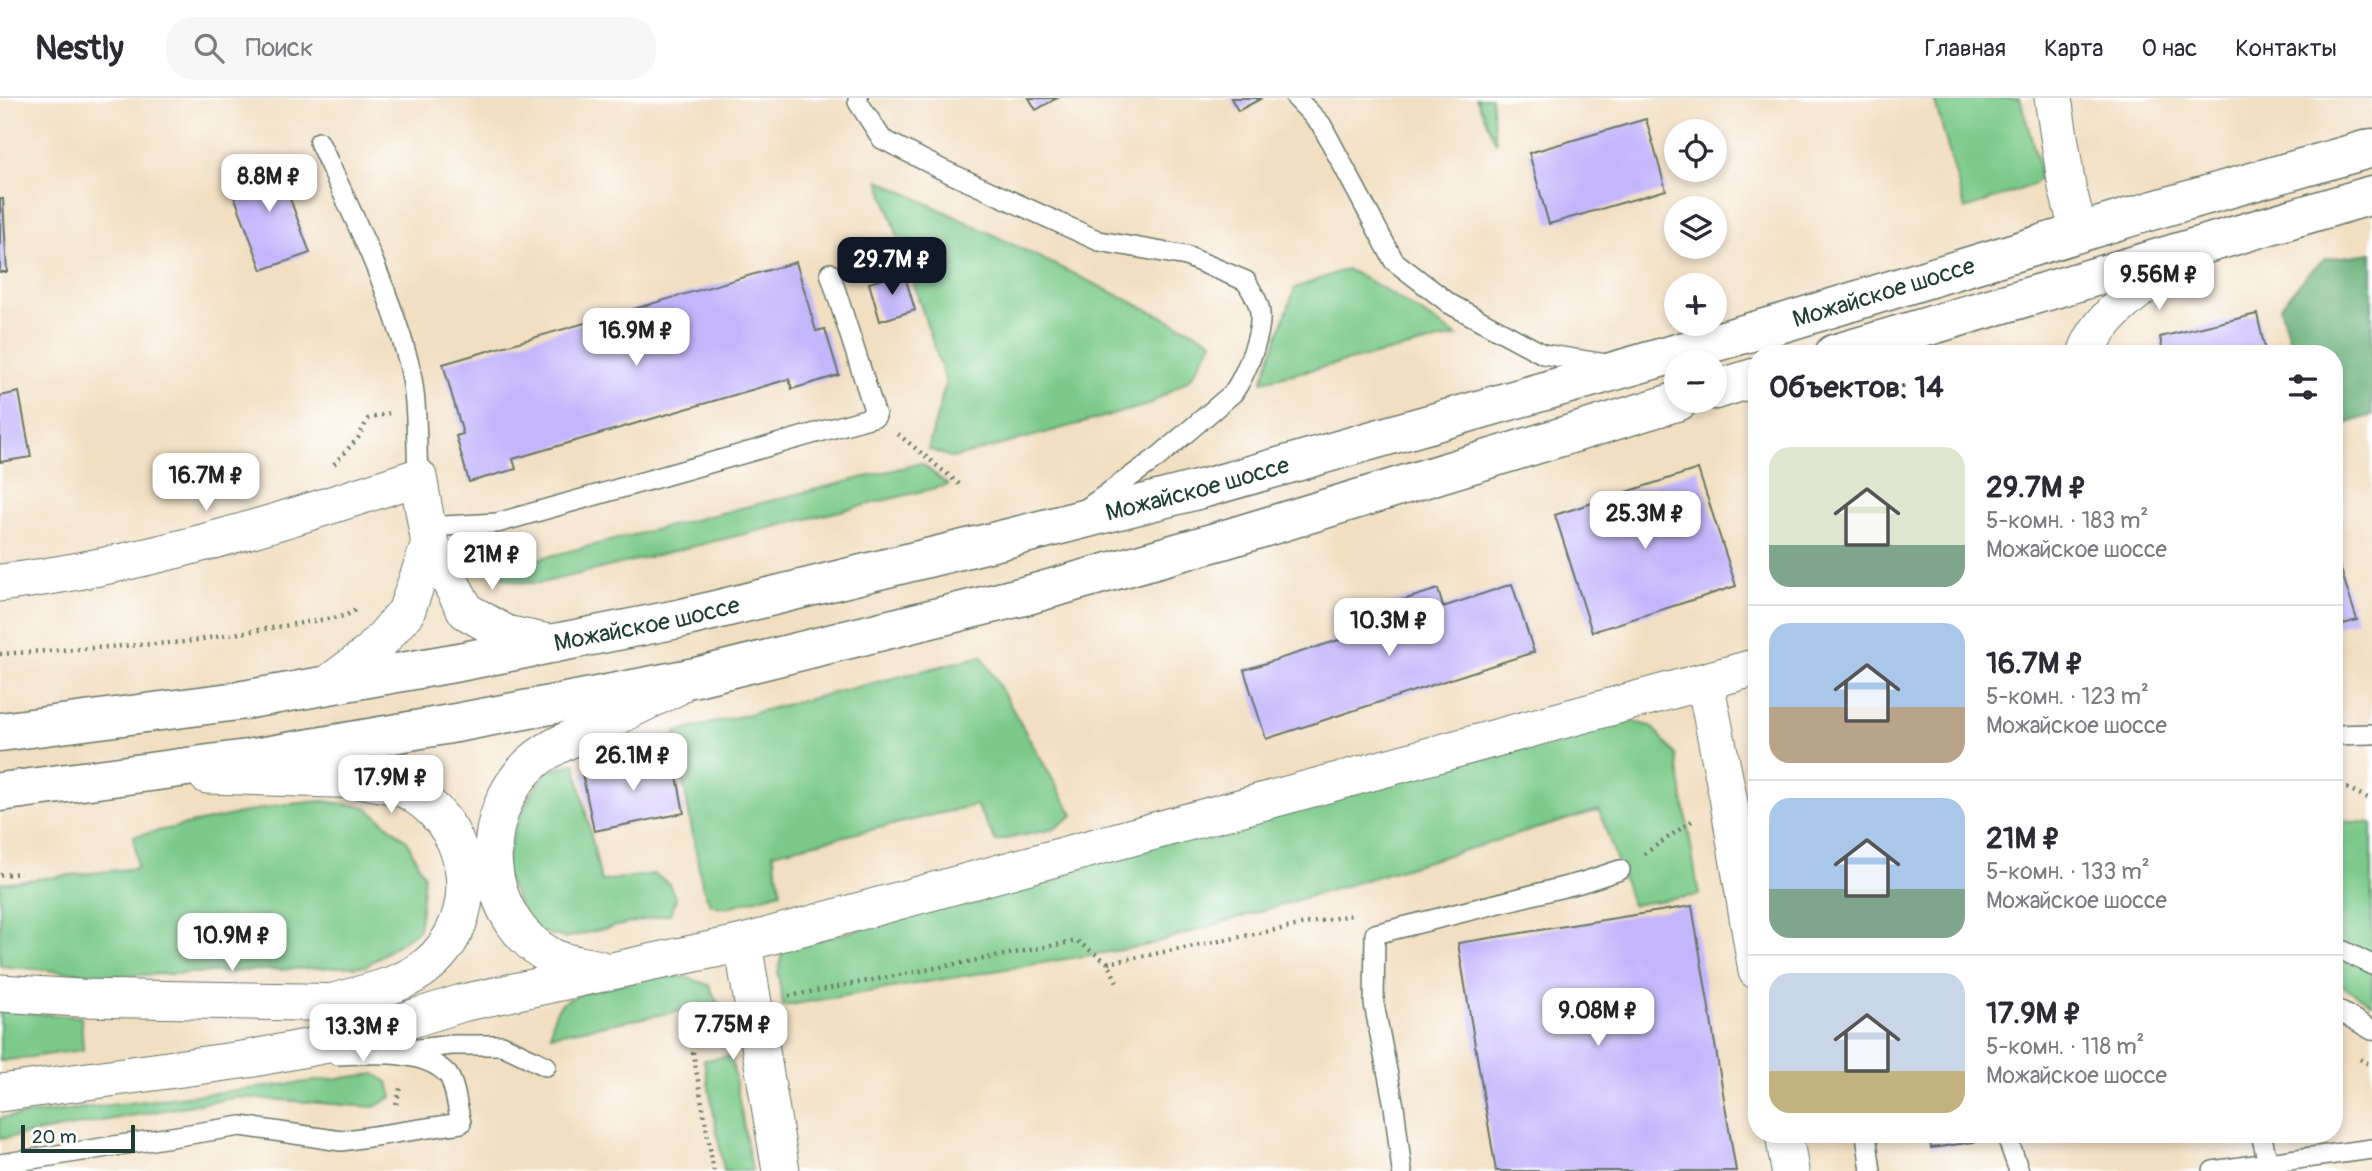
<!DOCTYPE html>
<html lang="ru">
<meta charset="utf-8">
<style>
:root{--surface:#fff;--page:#f7f7f7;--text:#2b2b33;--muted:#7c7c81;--line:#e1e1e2;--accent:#111827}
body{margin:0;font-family:Pangolin,sans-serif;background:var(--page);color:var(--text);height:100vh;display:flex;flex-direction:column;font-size:26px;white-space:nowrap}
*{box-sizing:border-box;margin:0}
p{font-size:23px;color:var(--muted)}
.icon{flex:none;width:38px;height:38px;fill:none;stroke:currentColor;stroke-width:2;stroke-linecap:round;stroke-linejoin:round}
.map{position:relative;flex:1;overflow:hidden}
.sheet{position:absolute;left:1748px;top:247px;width:595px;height:798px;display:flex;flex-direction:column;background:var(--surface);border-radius:28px;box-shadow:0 4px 10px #0003}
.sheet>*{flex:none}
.tools{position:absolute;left:1664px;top:21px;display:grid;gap:14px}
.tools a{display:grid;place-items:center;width:63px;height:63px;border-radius:50%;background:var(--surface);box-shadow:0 4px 10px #0003;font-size:35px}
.scale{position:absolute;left:21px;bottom:18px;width:114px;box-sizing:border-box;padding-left:7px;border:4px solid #1f3d34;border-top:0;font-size:19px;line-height:24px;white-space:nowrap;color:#1f3d34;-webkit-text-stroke:5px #fff;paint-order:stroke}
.price{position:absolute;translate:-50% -60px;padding:0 16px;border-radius:14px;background:#fff;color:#222;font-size:23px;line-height:46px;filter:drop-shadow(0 2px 4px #0008)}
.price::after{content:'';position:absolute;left:50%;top:42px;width:21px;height:16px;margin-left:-10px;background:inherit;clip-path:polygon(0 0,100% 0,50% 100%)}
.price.selected{background:var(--accent);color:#fff}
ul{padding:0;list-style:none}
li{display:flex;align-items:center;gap:21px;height:175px;padding:0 21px}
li+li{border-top:2px solid var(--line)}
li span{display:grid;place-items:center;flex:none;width:196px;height:140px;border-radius:21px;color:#555}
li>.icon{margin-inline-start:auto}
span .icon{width:84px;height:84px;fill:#fffc;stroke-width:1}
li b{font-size:30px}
h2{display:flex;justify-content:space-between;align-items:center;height:84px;padding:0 21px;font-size:30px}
header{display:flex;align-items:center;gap:42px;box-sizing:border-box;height:98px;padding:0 35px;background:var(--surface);border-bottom:2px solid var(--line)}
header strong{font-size:33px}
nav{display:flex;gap:38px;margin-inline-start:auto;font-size:24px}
.search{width:490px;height:63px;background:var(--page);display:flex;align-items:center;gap:18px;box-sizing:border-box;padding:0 24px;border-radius:28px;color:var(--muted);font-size:26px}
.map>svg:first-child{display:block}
.green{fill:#7cca8a;stroke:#4e845f;stroke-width:2}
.forest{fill:#65ae76;stroke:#427655;stroke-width:2}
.building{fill:#c4b6fc}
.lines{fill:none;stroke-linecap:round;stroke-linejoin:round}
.service-casing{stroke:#697666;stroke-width:22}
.minor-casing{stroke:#697666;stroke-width:39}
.primary-casing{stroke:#697666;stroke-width:41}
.path{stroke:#697666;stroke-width:4.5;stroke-dasharray:2 5;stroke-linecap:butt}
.service{stroke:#fff;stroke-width:19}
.minor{stroke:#fff;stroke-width:37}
.primary{stroke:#fff;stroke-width:38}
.labels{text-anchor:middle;stroke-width:5;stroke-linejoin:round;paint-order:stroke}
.street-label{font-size:24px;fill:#1f3d34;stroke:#fff}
</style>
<header>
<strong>Nestly</strong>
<div class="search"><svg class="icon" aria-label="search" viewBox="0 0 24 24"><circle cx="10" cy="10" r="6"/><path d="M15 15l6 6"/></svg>Поиск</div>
<nav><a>Главная</a><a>Карта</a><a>О нас</a><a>Контакты</a></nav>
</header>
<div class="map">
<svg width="2372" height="1073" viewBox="0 0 2372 1073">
<rect width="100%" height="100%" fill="#fff"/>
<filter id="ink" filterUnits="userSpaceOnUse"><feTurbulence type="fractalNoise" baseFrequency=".0143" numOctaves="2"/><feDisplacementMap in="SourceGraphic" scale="14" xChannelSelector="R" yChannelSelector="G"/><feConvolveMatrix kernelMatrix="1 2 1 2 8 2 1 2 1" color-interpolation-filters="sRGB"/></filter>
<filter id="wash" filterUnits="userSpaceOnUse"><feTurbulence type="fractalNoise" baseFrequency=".00686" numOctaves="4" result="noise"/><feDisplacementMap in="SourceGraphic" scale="28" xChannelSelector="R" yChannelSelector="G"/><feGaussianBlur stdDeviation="1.57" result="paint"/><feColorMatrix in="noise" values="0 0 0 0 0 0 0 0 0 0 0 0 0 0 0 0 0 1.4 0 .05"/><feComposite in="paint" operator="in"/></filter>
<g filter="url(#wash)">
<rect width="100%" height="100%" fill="#f2dfc2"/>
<g class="green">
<path d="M1476,0h15l5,45z"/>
<path d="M1934,0h86l19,68v14l-9,6 -65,23z"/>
<path d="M879,82l334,161 -22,37 -43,27 -195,53 -25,-9 18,-67z"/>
<path d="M1346,171l33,17 78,50 -195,45 33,-93z"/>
<path d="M921,365l27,22 -407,98c-41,0 -46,-5 -65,-41l18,-5 12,30z"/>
<path d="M982,558l91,159 -19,14 -58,12 -20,-36 -203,48 8,39 -56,16 -15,-4 -8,-19 -24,-132 -2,-21z"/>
<path d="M1609,619l42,9 25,29 23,140 -67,10 -33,-95 -455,136 -361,60 -5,-32 4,-23z"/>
<path d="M575,665l26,118 54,-7 14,10 7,15 -6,15 -105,24 -35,-8 -26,-59 10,-41 16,-35 19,-24z"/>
<path d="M323,703l43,6 41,34 17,35 -5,54 -53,36 -251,10 -115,-10v-83l137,-15 -3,-32 145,-31z"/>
<path d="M2334,723l38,2v181l-37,-23z"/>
<path d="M655,878l31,1 23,8 9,19 -167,31c1,-12 2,-21 10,-30 12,-14 74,-24 94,-29z"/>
<path d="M0,913l81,6 2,33 -83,11z"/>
<path d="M731,958l21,115h-28l-20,-111z"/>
<path d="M375,976l13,8 4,15 -18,10 -136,-10 -238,42v-21z"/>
</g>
<path class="forest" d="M2372,155v162l-30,10 -7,-3 -1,-68 -41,-1 -13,-46 28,-34 17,-14z"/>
<g id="blocks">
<g class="building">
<path d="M1029,0h28l-21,12z"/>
<path d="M1231,0h31l-24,13z"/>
<path d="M1646,21l20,71 -117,34 -20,-71z"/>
<path d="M275,60l35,95 -48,17 -35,-93z"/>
<path d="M0,101h3l4,73h-7z"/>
<path d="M796,164l20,69 9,-2 14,46 -47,14 -3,-10 -276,80 3,10 -47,13 -13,-46 7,-2 -20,-70z"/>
<path d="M904,175l11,37 -35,11 -11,-38z"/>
<path d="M2257,216l9,40h-103l-3,-17z"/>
<path d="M19,294l12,65 -31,5v-66z"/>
<path d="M1698,371l38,117 -144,46 -37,-117z"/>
<path d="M2334,450l23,72 -23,7z"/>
<path d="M1512,486l22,68 -268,87 -22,-69 117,-37 -6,-18 83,-26 5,18z"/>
<path d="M673,657l11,58 -90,18 -12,-58z"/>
<path d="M1692,808l44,265h-240l-38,-228z"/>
<path d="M1929,1036h88v2l-86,12z"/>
</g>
</g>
</g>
<g filter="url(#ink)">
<use href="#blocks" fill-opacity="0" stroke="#697666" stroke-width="2"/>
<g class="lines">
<g class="service-casing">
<g id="service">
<path d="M858,0v4l24,37 61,31 156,71 87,15 60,25c4,8 11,17 13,26 6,22 -13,67 -26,86l-75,64 -71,51"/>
<path d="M1296,0l25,26 73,137 56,43 93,50 63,10"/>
<path d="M319,44c33,71 68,141 89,218 10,37 8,78 10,117"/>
<path d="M427,429l70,-4 379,-107 -46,-143"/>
<path d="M2334,637l38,-1"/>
<path d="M2334,848l38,19"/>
<path d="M2334,910l38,22"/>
<path d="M403,953l48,-6h51l44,21"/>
<path d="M1866,1036l5,37"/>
<path d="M2006,1036l13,37"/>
<path d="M2268,1065l104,-14"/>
<path d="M0,1066l241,-38 100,15 120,-18c-3,-11 -6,-39 -13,-48 -23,-27 -79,-21 -111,-20"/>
<path d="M1402,1073l-8,-65 -20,-102 1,-70 205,-51 40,-13"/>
<path d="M2213,1073l55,-8 -7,-29"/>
</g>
</g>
<g class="minor-casing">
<g id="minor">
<path d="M2053,0l14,89 12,46"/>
<path d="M2086,256c14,-43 71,-77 105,-104"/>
<path d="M0,485c144,-17 281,-61 418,-106l12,67 36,67 40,23 48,10"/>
<path d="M1705,584l23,115 29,174"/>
<path d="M327,587l44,-33 35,-40 24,-68"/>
<path d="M207,677l157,5c17,3 36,5 51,15 59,38 68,122 14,169 -26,23 -66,29 -99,39"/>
<path d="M743,845l38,228"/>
<path d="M599,871c-15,-4 -34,-5 -47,-12 -72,-39 -78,-144 -18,-196 16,-14 37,-22 56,-31 29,-15 57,-29 86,-43"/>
<path d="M0,895l79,5 277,5"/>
<path d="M0,995l248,-34 90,-17 124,-39 281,-60 1014,-276"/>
<path d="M1784,1036l6,37"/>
</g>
</g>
<g class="primary-casing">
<g id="primary">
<path d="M1834,256l538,-159"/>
<path d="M1715,292l42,-13"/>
<path id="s1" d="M0,634l238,-31 221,-39 224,-44 330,-81 192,-49 581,-166 361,-110 225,-64"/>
<path d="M0,694l247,-33 209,-36 240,-46 332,-82 198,-56 453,-138"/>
</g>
</g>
<g class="path">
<path d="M898,336l65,53"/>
<path d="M334,366l24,-26 10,-19 21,-6"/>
<path d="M0,556l185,-12 160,-26 10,-6"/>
<path d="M2334,684l38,18"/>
<path d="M1644,756l51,-35"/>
<path d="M0,777l21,-2"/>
<path d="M1108,865l243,-48"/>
<path d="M789,898l288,-55 31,22 9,19"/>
<path d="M2360,961l12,7"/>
<path d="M396,1006l5,-19"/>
<path d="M714,1073l-27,-153 29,-6"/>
</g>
<use href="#service" class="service"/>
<use href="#minor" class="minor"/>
<use href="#primary" class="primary"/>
</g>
</g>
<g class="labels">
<g class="street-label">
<text dy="8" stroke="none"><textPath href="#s1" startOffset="1937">Можайское шоссе</textPath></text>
<text dy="8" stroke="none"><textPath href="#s1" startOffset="1223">Можайское шоссе</textPath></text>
<text dy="8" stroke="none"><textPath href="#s1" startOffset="656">Можайское шоссе</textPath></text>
</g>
</g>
</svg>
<div class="tools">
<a><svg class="icon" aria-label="locate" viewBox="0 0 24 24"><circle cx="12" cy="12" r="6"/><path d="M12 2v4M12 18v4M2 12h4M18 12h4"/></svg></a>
<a><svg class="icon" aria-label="layers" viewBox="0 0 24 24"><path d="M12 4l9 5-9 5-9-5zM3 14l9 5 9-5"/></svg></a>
<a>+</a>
<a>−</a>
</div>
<div class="scale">20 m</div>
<b class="price" style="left:269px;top:116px">8.8M ₽</b>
<b class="price selected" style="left:892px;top:199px">29.7M ₽</b>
<b class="price" style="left:2159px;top:214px">9.56M ₽</b>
<b class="price" style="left:636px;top:270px">16.9M ₽</b>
<b class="price" style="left:206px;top:415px">16.7M ₽</b>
<b class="price" style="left:1645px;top:453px">25.3M ₽</b>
<b class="price" style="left:492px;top:494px">21M ₽</b>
<b class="price" style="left:1389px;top:560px">10.3M ₽</b>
<b class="price" style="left:633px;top:695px">26.1M ₽</b>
<b class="price" style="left:391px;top:717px">17.9M ₽</b>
<b class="price" style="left:232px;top:875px">10.9M ₽</b>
<b class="price" style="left:1598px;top:950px">9.08M ₽</b>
<b class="price" style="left:733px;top:964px">7.75M ₽</b>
<b class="price" style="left:363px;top:966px">13.3M ₽</b>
<section class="sheet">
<h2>Объектов: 14<svg class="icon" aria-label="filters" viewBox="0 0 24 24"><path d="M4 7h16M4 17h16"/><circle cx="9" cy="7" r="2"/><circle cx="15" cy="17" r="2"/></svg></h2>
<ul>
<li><span style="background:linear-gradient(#dfe7d0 70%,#7fa58c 0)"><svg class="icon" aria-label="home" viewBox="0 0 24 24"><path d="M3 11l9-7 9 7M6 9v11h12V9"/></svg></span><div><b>29.7M ₽</b><p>5-комн. · 183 m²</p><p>Можайское шоссе</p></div></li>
<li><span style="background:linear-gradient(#a9c7e8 60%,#b9a48a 0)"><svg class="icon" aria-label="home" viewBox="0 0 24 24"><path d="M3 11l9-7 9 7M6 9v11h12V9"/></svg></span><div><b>16.7M ₽</b><p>5-комн. · 123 m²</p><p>Можайское шоссе</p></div></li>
<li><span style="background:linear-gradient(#a9c7e8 65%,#7fa58c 0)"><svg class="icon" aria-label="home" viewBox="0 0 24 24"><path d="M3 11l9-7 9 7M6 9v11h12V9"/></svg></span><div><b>21M ₽</b><p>5-комн. · 133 m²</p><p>Можайское шоссе</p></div></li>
<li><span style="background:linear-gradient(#c9d6e8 70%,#c2b280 0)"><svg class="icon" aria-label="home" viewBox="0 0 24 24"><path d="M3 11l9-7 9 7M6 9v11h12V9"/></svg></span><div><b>17.9M ₽</b><p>5-комн. · 118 m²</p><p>Можайское шоссе</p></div></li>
</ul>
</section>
</div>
